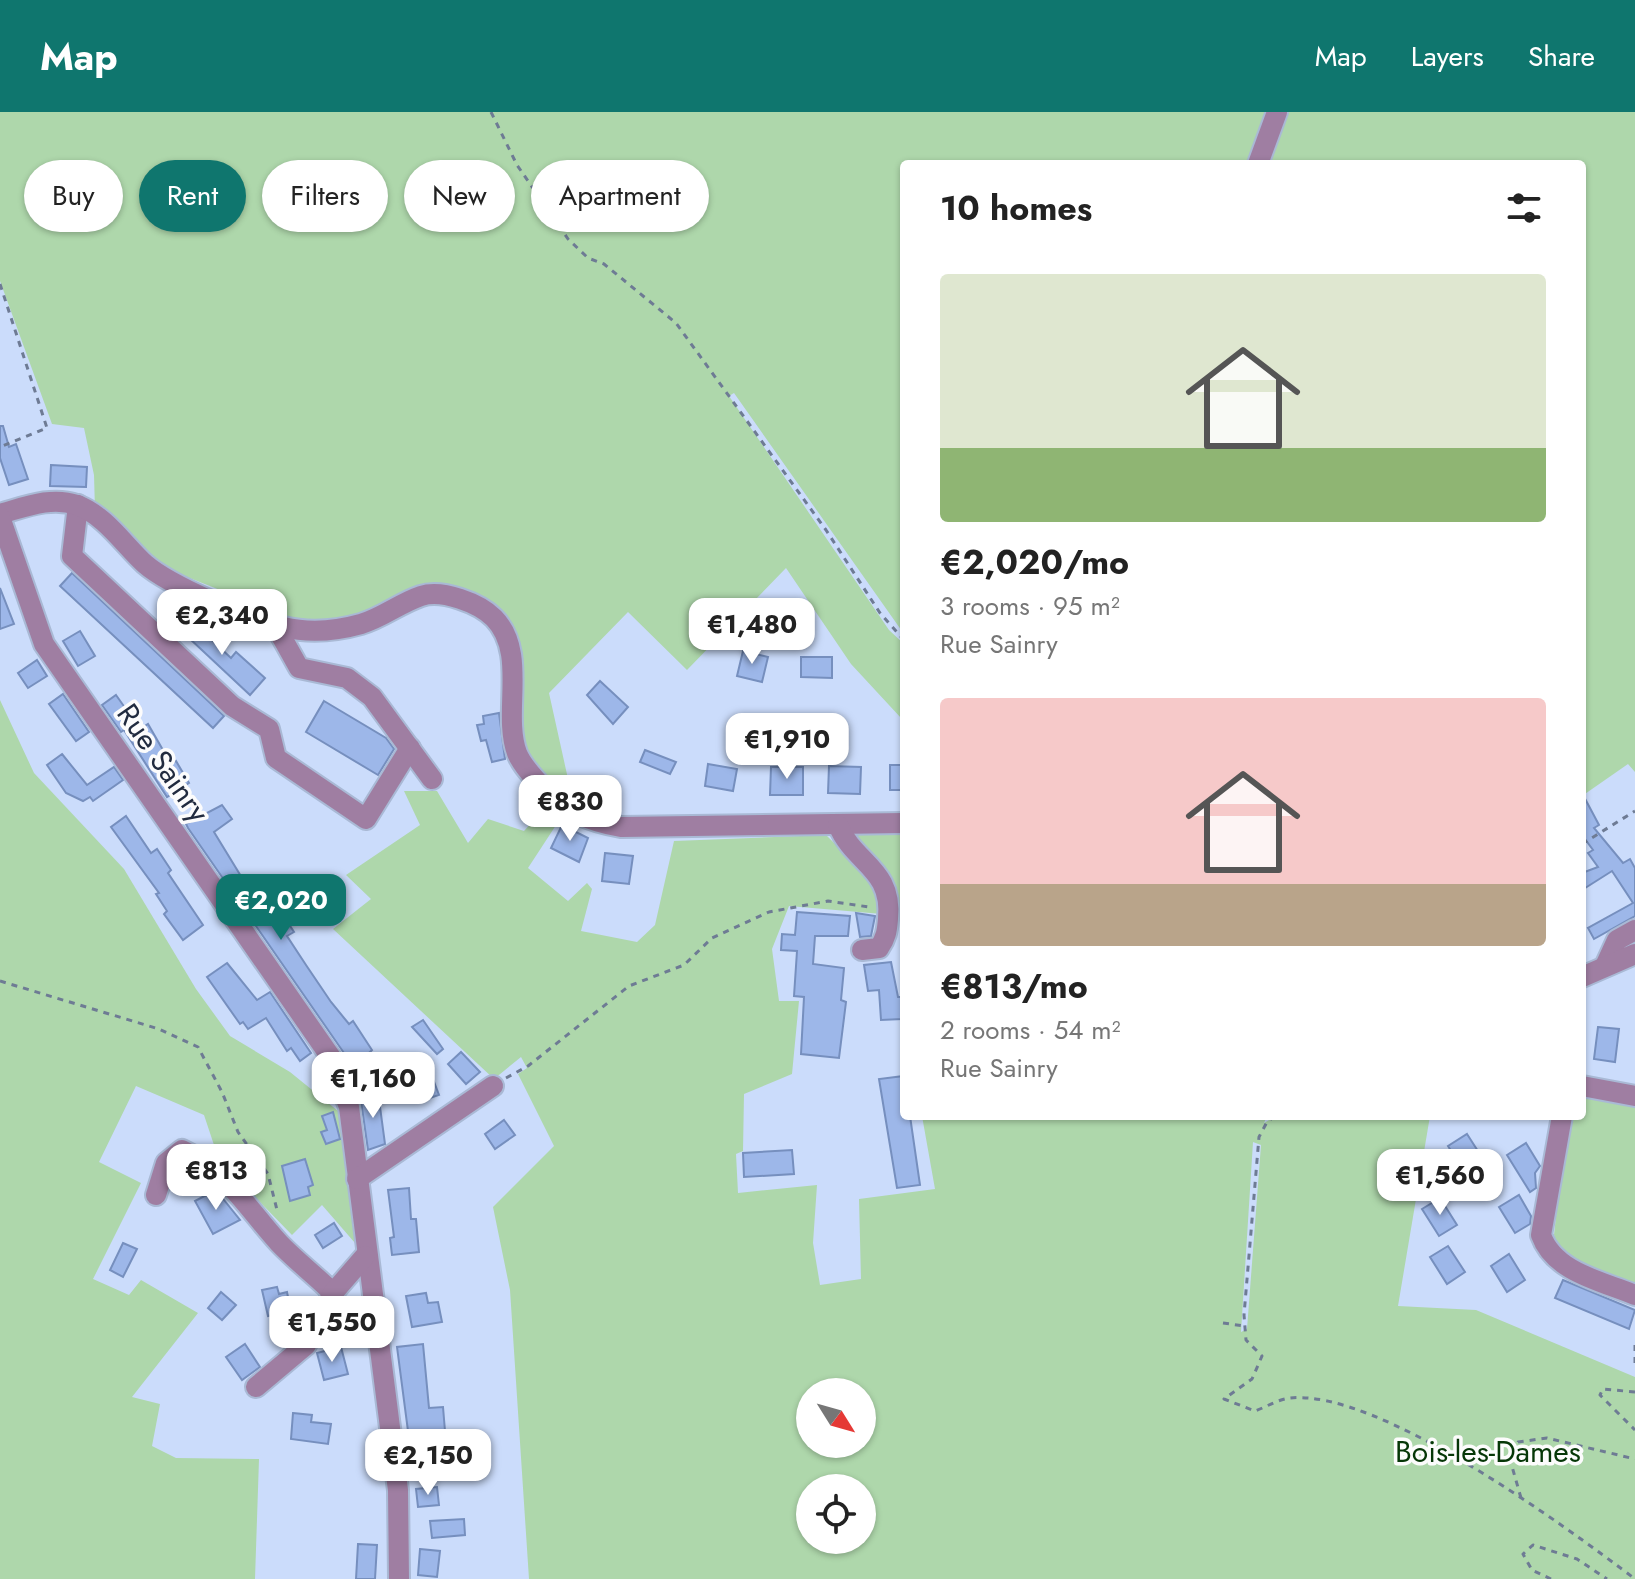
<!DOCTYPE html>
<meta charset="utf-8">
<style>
:root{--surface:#fff;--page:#f6f6f6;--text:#222;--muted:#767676;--accent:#0f766e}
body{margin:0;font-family:Jost,sans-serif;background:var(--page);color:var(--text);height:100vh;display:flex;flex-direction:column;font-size:30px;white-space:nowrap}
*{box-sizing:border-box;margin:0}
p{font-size:26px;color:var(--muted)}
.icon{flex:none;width:44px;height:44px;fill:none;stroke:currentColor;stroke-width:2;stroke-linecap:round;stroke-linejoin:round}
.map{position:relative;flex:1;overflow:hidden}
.drawer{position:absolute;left:900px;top:48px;width:686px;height:960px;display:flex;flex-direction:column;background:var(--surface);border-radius:8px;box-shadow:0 2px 6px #0004}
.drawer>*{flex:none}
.banner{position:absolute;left:24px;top:48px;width:756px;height:72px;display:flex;gap:16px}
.needle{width:52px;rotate:127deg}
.fabs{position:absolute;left:796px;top:1266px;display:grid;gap:16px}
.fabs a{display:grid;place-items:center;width:80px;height:80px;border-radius:50%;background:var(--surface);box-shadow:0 2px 6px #0004;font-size:40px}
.price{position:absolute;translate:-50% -68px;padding:0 18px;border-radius:16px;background:#fff;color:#222;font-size:26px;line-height:52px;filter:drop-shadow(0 2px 4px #0008)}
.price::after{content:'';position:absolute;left:50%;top:48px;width:24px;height:18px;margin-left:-12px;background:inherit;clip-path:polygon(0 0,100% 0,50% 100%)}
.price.on{background:var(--accent);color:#fff}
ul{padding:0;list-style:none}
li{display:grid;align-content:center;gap:16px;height:424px;padding:0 40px}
li span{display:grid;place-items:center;height:248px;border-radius:8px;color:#555}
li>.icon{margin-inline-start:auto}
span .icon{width:144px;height:144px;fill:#fffc;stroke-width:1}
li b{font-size:34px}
h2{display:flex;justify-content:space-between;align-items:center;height:96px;padding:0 40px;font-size:34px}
.pill{padding:0 28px;border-radius:36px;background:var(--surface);box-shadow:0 2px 6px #0004;font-size:28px;line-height:72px}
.pill.on{background:var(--accent);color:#fff}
header{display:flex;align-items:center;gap:48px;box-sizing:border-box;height:112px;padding:0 40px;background:var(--accent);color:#fff}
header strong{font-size:38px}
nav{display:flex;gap:44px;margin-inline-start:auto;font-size:28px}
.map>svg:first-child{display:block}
.green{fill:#aed7ab;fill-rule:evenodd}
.building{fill:#9db7e9;stroke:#768fbe;stroke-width:2}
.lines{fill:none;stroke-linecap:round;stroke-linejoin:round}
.minor-casing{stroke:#a9b9d5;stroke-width:24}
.path{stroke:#6e7b94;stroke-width:3;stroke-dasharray:6 6;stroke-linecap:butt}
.minor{stroke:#9f7ea2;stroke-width:20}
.labels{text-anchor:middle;stroke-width:7;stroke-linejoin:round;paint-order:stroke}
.street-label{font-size:30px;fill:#212b3f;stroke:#fcfcfc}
.park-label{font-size:30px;fill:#063707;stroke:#fcfcfc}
</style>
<header>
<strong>Map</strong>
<nav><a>Map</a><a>Layers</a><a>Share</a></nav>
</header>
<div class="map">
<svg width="1635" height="1467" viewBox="0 0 1635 1467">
<rect width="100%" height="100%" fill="#cbdcfb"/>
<g class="green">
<path d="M0,0h1635v660l-7,-8 -46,32v-632h-678v470l-170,-241 -5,3 160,234 15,14v72l-3,2 -50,-54 -65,-96 -99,102 -59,-58 -79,81 25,113 -10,-6 -46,-56 -2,-67 5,-31 -23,-38 -49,-23 -38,3 -63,32 -35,2 -22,-4 -109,-43 -20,-4 -23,-18 -24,-36 -20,-7 -1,-35 -10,-47 -32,-4 -52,-143z"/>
<path d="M0,588l34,73 90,96 72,120 34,47 60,36 53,43 12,128 -33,-38 -30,30 -73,-75 -15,-45 -68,-29 -37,76 42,21 -48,96 36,16 12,-15 57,33 -66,84 28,7 -8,42 24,12 83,1 -4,120h-255z"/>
<path d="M404,679h33l31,52 20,-24 36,12 21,-23 15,11 -32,49 40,33 19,-18 5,6 -11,42 56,11 18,-17 19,-84 152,-6 49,48 7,31 -93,-8 -17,43 7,52h20l-7,73 -48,20 -1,57 -7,3 2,39 79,-8 -4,58 7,42 41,-6 -2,-80 76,-10 -13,-73h345l-3,7 12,-7h154l-32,190 78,4 159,67v202h-1106l-19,-289 -17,-83 61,-61 -36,-72 9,-6 -6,-11 -27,22 -161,-150 38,-30 -25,-24 74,-50zM1253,1030l8,3 -14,184 -6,3zM810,1280h52v52h-52zM810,1376h52v52h-52z"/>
<path d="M861,717l43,1v79l-8,7 -43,-75z"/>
<path d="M1582,983l53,9v179c-28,-11 -69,-17 -81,-48l13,-119h15z"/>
</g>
<g class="building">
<path d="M0,314h3l6,21 7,-3 12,35 -19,6 -9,-27z"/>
<path d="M51,353l36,2 -1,20 -36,-1z"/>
<path d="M72,461l152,143 -11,12 -153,-142z"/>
<path d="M0,476l14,36 -14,5z"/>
<path d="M184,502l47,44 5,-6 29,26 -15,17 -76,-71z"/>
<path d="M80,519l15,25 -17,10 -15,-25z"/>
<path d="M743,539l25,6 -6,25 -25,-6z"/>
<path d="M801,545h31v21l-31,-1z"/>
<path d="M37,548l10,16 -19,12 -10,-15z"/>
<path d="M600,569l28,26 -15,17 -26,-29z"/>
<path d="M63,582l26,38 -13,9 -27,-37z"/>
<path d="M116,583l24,34 8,-5 23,40 5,-3 13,22 -22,14 -43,-67 -3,2 -19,-27z"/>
<path d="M324,589l62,37 8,11 -16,26 -72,-43z"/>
<path d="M499,601l6,46 -13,3 -6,-22 -5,1 -4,-16 7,-1 -1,-8z"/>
<path d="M645,638l31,12 -6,12 -30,-12z"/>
<path d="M62,642l25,31 27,-18 9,13 -30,21 -3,-4 -7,4 -17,-8 -19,-28z"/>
<path d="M708,652l29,5 -4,22 -28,-5z"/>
<rect x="890" y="653" width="14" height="25"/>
<path d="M829,654l32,1 -1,27 -32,-1z"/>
<path d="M771,655h32v28h-33z"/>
<path d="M1582,681l17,32 -5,3 29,35 7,-4 5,9v48l-41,23 -6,-11 45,-25 -21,-32 -30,19v-17l16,-6 -10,-14 5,-3 -11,-15z"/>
<path d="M222,693l10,14 -18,13 33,54 3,-2 16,25 9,-6 19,29 -7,4 19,29 25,37 18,22 4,-3 19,29 -4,4 10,15 -16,10 -174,-251 -2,-4z"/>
<path d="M126,704l25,37 6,-4 14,21 -3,3 35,52 -20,15 -19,-26 3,-3 -11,-17 3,-1 -48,-66z"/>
<path d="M562,713l26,13 -9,24 -28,-14z"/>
<path d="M605,741l28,3 -4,28 -27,-3z"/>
<path d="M797,800l53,4 -2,20h-33l-2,28 31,4 -3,32 5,2 -7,56 -38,-4 3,-57 -10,-1 3,-45 -16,-1 1,-16 13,1z"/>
<path d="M856,801l19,3 -4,20 -11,1z"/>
<path d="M891,850l7,35h3l1,22 -21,1 -2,-30 -11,1 -4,-26z"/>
<path d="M227,851l30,37 13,-8 41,61 -11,8 -9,-13 -4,3 -21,-33 -18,11 -5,-7 -3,2 -33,-47z"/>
<path d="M423,908l20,29 -6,5 -25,-27z"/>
<path d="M1598,915l21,2 -4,33 -21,-3z"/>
<path d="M461,940l19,20 -14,12 -18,-20z"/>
<path d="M428,954l11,29 -15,5 -11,-31z"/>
<path d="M904,964v40h6l10,69 -23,3 -18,-109z"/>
<path d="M378,980l7,52 -17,6 -8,-56z"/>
<path d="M333,1000l7,27 -14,5 -5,-12 6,-2 -5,-14z"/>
<path d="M504,1008l11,15 -20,14 -10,-15z"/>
<path d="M1467,1022l16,25 -19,12 -16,-25z"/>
<path d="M1526,1031l14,23 -5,7 1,15 -6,4 -23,-37z"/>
<path d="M792,1038l2,24 -50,3 -1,-24z"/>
<path d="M305,1047l8,26 -5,2 2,8 -20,6 -8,-35z"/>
<path d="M409,1076l2,31h5l3,33 -27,3 -2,-17 4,-1 -6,-47z"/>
<path d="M216,1078l24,30 -27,14 -18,-33z"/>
<path d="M1519,1083l12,21 -1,8 -15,9 -16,-26z"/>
<path d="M1440,1086l17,27 -18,11 -17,-27z"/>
<path d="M334,1111l8,13 -19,12 -8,-13z"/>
<path d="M123,1131l14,6 -14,28 -13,-7z"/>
<path d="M1448,1134l17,26 -18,12 -17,-27z"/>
<path d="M1509,1142l16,26 -18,12 -16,-26z"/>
<path d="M1563,1168l72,30 -6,19 -74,-31z"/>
<path d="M277,1175l2,7 8,-2 4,20 -23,4 -6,-26z"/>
<path d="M221,1180l15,13 -14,15 -14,-12z"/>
<path d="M426,1181l2,10 10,-1 4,20 -30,5 -6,-31z"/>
<path d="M245,1232l15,23 -18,13 -16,-23z"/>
<path d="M423,1232l6,64 14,-1 2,24 -13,1 2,18 -23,4 -14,-107z"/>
<path d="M341,1235l7,27 -24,6 -7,-27z"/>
<path d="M293,1301l19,2 -1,7 20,2 -3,20 -37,-5z"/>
<path d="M437,1375l2,18 -21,2 -2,-18z"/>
<path d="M464,1407l1,16 -33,3 -2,-17z"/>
<path d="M358,1432l19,1 -2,34h-19z"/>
<path d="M420,1437l20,2 -3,26 -19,-2z"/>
</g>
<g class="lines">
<g class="minor-casing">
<g id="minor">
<path d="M1258,52l19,-52"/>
<path d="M78,393l-6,51 160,150 37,23 7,29 90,61 44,-71"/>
<path d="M0,402c25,-7 51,-18 77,-9 28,10 48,41 68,59 24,21 106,57 138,63 25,6 53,4 78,-3 21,-6 39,-21 60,-28 21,-7 58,7 73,22 34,35 8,94 23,135 5,13 16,23 25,34 23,25 47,34 79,40l283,-4"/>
<path d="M0,405l44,127 286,412 19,51 49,383 1,89"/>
<path d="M275,513l24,43 48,10 25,19 60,82"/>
<path d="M838,713c16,39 55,43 50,94 -1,12 -2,19 -9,29l-17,2"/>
<path d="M1606,852l11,-24 18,-10"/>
<path d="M1582,865l53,-23"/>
<path d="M1582,974l53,10"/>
<path d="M1562,1004l-21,119c13,37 60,46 94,60"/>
<path d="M357,1067l136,-93"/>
<path d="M156,1083l10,-32 16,-13c44,20 66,59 97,93 16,17 37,33 54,50"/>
<path d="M256,1275l50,-42 27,-52 32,-37"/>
</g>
</g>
<g class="path">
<path d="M491,0l26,53 51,74 20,19 16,6 72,59 150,207 54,83 24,27"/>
<path d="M0,172l47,144 -47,19"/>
<path d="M1582,732l53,-33"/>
<path d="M0,869l159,48 39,18 24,45 16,40 30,42 10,40"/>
<path d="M506,966l22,-12 101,-80 55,-21 28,-27 57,-26 59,-11 41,6"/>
<path d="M1275,1004l-8,6 -8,15 -15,178 2,25 16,16 -10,23 -28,20 31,12c11,-4 24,-12 35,-13 88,-9 274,127 345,181"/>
<path d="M1223,1211l21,3"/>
<path d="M1635,1233v19"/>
<path d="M1635,1280l-32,-3 -3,6 35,35"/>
<path d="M1521,1386l-12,-42 9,-14 29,-4 88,21"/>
<path d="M1551,1467l-19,-9 -9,-16 10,-9 44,14 30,20"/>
</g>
<use href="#minor" class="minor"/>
</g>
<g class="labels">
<g class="street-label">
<text transform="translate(163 651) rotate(55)" y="10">Rue Sainry</text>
</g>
<g class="park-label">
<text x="1488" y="1350">Bois-les-Dames</text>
</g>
</g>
</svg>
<div class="fabs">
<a><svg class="needle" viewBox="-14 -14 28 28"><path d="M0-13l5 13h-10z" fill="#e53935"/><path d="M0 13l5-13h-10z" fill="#767676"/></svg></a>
<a><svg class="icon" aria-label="locate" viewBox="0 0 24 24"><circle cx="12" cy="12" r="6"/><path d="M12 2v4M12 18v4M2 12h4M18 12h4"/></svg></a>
</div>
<b class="price" style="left:222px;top:545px">€2,340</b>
<b class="price" style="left:752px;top:554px">€1,480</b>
<b class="price" style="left:787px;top:669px">€1,910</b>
<b class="price" style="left:570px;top:731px">€830</b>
<b class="price on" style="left:281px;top:830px">€2,020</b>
<b class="price" style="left:373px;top:1008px">€1,160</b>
<b class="price" style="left:216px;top:1100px">€813</b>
<b class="price" style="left:1440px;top:1105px">€1,560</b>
<b class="price" style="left:332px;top:1252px">€1,550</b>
<b class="price" style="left:428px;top:1385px">€2,150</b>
<div class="banner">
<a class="pill">Buy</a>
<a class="pill on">Rent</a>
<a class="pill">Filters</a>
<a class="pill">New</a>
<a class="pill">Apartment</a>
</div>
<section class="drawer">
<h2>10 homes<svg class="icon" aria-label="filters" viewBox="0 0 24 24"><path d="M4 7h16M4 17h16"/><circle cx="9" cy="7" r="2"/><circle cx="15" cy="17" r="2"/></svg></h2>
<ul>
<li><span style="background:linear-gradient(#dfe7d0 70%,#8fb573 0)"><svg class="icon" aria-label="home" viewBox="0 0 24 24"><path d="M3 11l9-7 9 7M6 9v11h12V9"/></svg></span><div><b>€2,020/mo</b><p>3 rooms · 95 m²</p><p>Rue Sainry</p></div></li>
<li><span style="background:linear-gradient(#f6c9c9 75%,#b9a48a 0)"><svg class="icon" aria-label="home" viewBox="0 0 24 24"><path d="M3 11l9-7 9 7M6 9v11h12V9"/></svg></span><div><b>€813/mo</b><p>2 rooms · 54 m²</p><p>Rue Sainry</p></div></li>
</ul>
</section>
</div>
